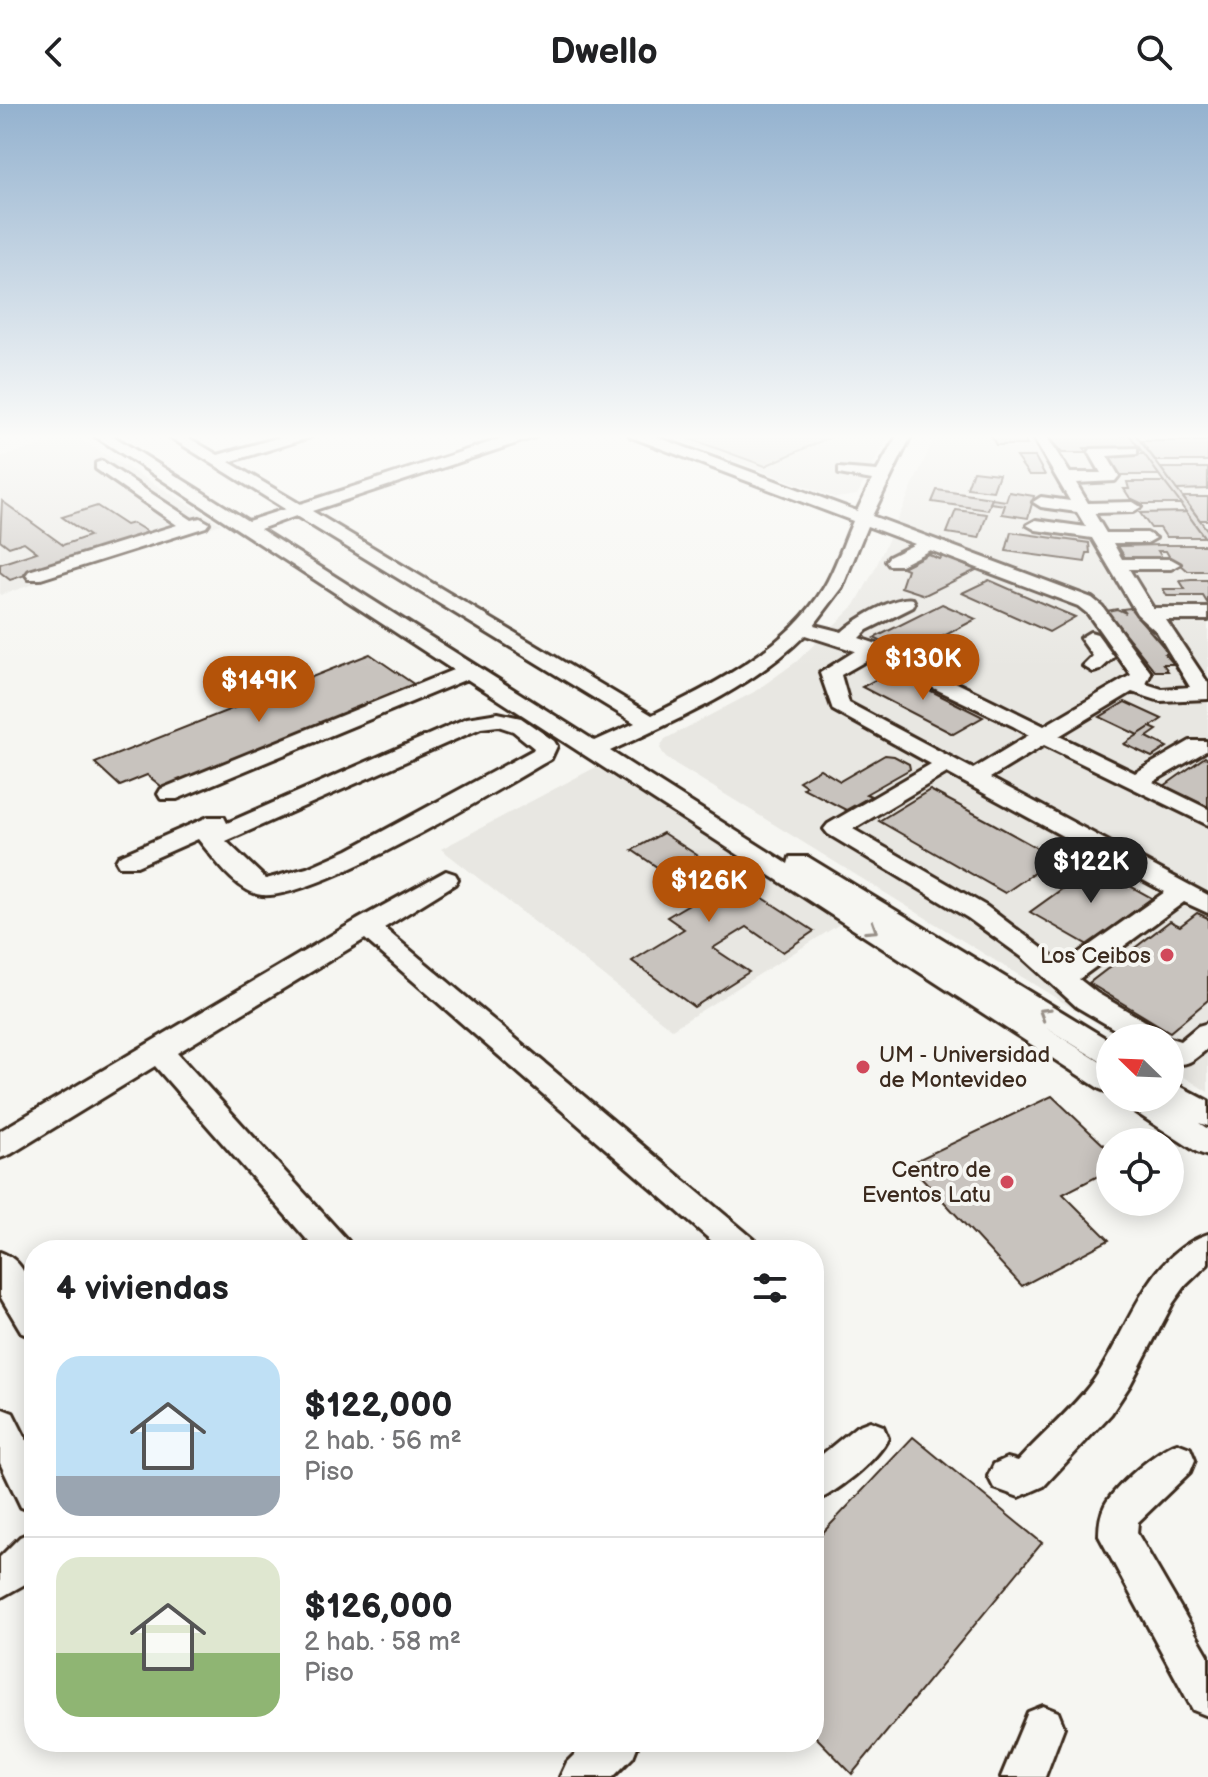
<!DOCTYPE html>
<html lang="es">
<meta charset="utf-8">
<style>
:root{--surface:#fff;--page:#f6f6f6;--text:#202124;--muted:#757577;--line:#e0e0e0;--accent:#b45309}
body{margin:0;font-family:"Balsamiq Sans",sans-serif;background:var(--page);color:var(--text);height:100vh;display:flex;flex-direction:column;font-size:30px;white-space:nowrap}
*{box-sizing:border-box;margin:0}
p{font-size:26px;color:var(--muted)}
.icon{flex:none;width:44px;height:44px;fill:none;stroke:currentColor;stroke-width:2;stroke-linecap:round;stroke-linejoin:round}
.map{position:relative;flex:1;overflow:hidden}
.panel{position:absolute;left:24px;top:1136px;width:800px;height:512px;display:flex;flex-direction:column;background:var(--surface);border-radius:32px;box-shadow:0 4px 20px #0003}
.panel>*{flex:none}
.needle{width:52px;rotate:293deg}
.controls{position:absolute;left:1096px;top:920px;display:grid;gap:16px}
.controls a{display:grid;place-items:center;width:88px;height:88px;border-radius:50%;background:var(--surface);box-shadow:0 4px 20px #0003;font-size:40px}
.price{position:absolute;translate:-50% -68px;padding:0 18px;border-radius:28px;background:var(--accent);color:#fff;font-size:26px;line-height:52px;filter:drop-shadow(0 2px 4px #0008)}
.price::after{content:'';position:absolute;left:50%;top:48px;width:24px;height:18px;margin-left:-12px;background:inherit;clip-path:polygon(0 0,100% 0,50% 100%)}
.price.active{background:#222;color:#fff}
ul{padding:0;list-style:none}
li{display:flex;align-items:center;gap:24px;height:200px;padding:0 32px}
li+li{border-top:2px solid var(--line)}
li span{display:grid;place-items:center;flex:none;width:224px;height:160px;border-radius:24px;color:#555}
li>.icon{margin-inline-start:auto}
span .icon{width:96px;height:96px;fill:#fffc;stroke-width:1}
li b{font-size:34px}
h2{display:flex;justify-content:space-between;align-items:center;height:96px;padding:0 32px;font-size:34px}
header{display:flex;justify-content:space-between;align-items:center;height:104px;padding:0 32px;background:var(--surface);font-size:36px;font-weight:600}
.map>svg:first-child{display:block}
.built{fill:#e8e7e2}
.green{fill:#dad9d3;stroke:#8a8278;stroke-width:2}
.building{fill:#c8c3be;stroke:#3b2a1e;stroke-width:2}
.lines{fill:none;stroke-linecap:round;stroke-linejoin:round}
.minor-casing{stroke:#3b2a1e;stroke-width:6}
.minor{fill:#f6f6f2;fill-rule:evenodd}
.oneway{stroke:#989088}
.poi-dot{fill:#d1495b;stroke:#f6f6f2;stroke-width:3}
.labels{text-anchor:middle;stroke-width:8;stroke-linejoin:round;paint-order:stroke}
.poi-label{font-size:22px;fill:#3b2a1e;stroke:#f6f6f2;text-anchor:end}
</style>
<header><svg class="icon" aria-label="back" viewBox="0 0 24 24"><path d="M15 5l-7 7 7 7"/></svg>Dwello<svg class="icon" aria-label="search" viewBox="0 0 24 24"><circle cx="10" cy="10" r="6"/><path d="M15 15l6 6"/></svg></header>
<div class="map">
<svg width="1208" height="1673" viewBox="0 0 1208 1673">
<rect width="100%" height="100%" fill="#f6f6f2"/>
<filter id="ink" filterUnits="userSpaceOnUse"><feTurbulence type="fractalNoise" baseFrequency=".0125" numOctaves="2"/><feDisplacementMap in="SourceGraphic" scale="16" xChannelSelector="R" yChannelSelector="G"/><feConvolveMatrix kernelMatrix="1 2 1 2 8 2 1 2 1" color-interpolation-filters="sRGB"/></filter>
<g filter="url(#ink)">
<g class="built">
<path d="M661,330h229l-33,61 -21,3z"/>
<path d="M936,330h272v658l-38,-24v-30h-49l-455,-280 -6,-10 5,-9 89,-47 42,-30 59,-57 19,-34z"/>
<path d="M75,332l146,88 -221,71v-138z"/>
<path d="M596,663l247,155 -171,107 -231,-180z"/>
</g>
<path class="green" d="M677,330h155l3,1 -70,31z"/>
<g class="building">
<path d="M1122,330h7l10,14h-55l3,5h-25l-15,-17h77z"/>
<path d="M1129,330h6l73,97v11z"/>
<path d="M991,332h31l5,9h-31z"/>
<path d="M1141,337h67v20h-52z"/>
<path d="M1107,350h37l15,21h-45l-5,-8h5l-12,-10h7z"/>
<path d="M1016,353h19l10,18h-16z"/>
<path d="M1161,364h47v21l-31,1z"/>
<path d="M973,367l26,3 -6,17 -26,-3z"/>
<path d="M1127,378h37l17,22h-38l-13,-6 -6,-9h5z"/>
<path d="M937,386l55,8 -4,12 -56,-8z"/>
<path d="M1009,388l25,4 -6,22 -26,-4 3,-9 -15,-2 2,-4 14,2z"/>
<path d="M1183,393h25v23h-8z"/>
<path d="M2,397l61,44 26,-9 -27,-19 35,-11 29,19 7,-2 18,11 -141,46 -10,-8v-8l37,-12 -13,-10 -15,5 -9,-7z"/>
<path d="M956,406l31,4 -8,24 -32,-5z"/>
<path d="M1186,408l18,25h-38l-6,-9h-9l-11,-15z"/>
<path d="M1011,428l78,11 1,10h-3l-2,9 -79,-11z"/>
<path d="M1161,441h47v26h-20l-9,-8h-6l-7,-12h-8l5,8h-37l-8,-13z"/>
<path d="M928,450l11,5 5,-3 32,14 -51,25 -24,-8 6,-18 -5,-2z"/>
<path d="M989,476l62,27 24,10 -26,15 -87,-39z"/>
<path d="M1191,476h17v24l-5,-8h-36l-4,-7h22l-5,-8z"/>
<path d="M942,500l34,15 -68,36 -34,-17z"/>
<path d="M1130,504l39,45 -4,1 9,10h-11l5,7h-13l-48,-60 10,-2 9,4 -4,-4z"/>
<path d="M370,550l48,33 -252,103 -19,-15 -27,11 -25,-23z"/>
<path d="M892,567l59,30 32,16 -30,17 -91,-47z"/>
<path d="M1125,598l37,17 -24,16 -38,-18z"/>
<path d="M1150,623l7,3 -10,7 20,10 -15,10 -28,-13z"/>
<path d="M885,651l9,1 15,8 1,5 -44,25 5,2 -25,14 -43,-22 3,-2 -7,-5 21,-12 20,12z"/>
<path d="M1205,653l3,2v48l-44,-21z"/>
<path d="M930,686l62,33 63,35 -50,35 -126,-72z"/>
<path d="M663,729l151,98 -31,21 -36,-25 -34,21 36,24 -55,35 -62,-46 52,-32 -17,-12 34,-20 -69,-47z"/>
<path d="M1094,762l58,32 -64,47 -58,-33z"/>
<path d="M1197,809l11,5v82l-38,32 -81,-49 81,-62 10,5z"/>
<path d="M1052,992l58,55v19l-47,24 46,46 -87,46 -113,-122z"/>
<path d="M913,1333l129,106 -190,231 -38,-39v-193z"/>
</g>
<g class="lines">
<g class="minor-casing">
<g id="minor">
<path d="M92,330h18l138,87 37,-12 -120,-75h17l36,21 73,-21h22l-2,3 -82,25 71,42 216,-70h21l-2,3 -223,74 340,204c62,-31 134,-66 171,-126 13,-21 20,-46 30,-68l-222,-84 -2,-3h20l208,77 15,-31 -33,-6v-6l38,3 21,-37h14l-40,82 220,82 10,8 49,67 -5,11 16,5 28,-2 -33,-55 -20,-18 -45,-76 -56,-8 -9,-5 9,-5 50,7 -9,-15 -36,-5 -8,-5 8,-5 29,4 -39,-67h14l25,39h31l-12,-21 2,-3 46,-1v6l-30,2 12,20 -4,5 -39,2 12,20 45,-1 8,5 -8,5 -39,1 12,20h41l9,5 -9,5h-34l9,16h49l9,5 -9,5h-42l24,39h55v12h-42l42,63v16l-48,2 -28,-9 -73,44 76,37 55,-32h16v10l-53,31 55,27v16l-164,-80 -54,33 218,117v18l-24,-11 -105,77 18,14 65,38 4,7h-36l-53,-31 -55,-50 -54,-39 -140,-84 -4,-5 4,-5 103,-60 -98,-54 -13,-37 35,-22 -50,-16c-53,53 -128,85 -195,116l178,113 2,-7h18l302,184v23l-10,-3 -55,-34 65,41v25l-10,-4 -633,-410 -290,120h-16l-3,-5 3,-5 292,-119zM296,412l339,207 -40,18 -335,-212zM867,422l48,18 -26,13 -3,4 3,4h12l29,-15 148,56 10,8 43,61 -87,51 -164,-81 -21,-7 8,-8 46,-23 2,-4 -2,-4c-18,-4 -58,21 -71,33l-28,-7 28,-37zM871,554l142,68 16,9 -56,34 -124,-66 -8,-28zM947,669l218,119 -102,72 -77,-58 -133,-77z"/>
<path d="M102,357l90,59 8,-2 9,5 -3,4 -165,52h-12l-3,-4 3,-4 148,-46 -81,-56v-6z"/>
<path d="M1090,528l7,2 17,23 -14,13 -7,2 -10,-6 10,-10 -13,-18z"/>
<path d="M498,609l23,5 33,23 3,5 -6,13c-54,31 -234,141 -289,136 -26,-3 -49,-38 -64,-56l-61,27h-18l-3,-5 3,-5 89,-39h16l3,6 240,-105zM498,622l15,5 21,17 -1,2 -185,100 -41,18 -41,11 -40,-38 255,-113z"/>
<path d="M446,767l9,3 3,5 -3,5 -71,44 372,313 4,9h-38l-357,-311 -188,114 171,188 4,9h-36l-161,-184 -144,88 -11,4v-27l357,-211z"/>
<path d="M1208,919v25c-13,11 -21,20 -38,14v-24l10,3 18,-15z"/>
<path d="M1170,977l38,20v25l-9,-3 9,6v27l-11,-4 -71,-46 -5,-8h49z"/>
<path d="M1208,1130v30l-22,21 -13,18 -43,82 -19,29 -67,72 -25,11 -25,-9 -6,-12 6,-12 13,-6 11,3c24,-27 54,-51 76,-81 34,-48 52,-125 114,-146z"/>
<path d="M0,1148c35,12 34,55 34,86l-12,-5 -22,-37z"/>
<path d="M0,1304l13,5 21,42v57l-13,-5 -21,-44z"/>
<path d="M870,1317l13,5 5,12c-10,22 -52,55 -74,64v-41l43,-35z"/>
<path d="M1177,1339l13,5 5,12 -5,12 -52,50 -1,11 71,122v61l-15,-6 -94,-174c0,-11 1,-21 6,-31 10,-19 52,-55 72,-62z"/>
<path d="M34,1427v48l-34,19v-41l20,-20z"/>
<path d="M1043,1602l15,6 6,15 -19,50h-44l27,-65z"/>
<path d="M587,1638h52l-6,15 -20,20h-53l7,-15z"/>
</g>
</g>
<use href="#minor" class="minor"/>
</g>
<defs><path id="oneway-chevron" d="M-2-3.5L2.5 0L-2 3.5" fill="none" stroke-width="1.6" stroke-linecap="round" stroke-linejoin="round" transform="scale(2)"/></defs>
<g class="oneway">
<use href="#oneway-chevron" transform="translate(872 825) rotate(33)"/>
<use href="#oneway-chevron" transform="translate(1044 909) rotate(-148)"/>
</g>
</g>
<linearGradient id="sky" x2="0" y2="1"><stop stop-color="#94b2cf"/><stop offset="0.59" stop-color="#fbfbf9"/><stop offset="1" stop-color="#fbfbf9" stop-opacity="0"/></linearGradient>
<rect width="1208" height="564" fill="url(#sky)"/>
<g class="poi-dot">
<circle cx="1167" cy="851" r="8"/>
<circle cx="863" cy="963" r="8"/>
<circle cx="1007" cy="1078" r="8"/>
</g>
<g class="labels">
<g class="poi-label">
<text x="1151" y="859">Los Ceibos</text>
<text x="879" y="958" text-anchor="start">UM - Universidad<tspan x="879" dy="25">de Montevideo</tspan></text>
<text x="991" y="1073">Centro de<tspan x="991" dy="25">Eventos Latu</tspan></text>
</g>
</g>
</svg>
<div class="controls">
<a><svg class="needle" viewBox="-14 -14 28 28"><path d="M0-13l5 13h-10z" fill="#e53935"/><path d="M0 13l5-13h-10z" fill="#757577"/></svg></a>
<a><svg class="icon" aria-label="locate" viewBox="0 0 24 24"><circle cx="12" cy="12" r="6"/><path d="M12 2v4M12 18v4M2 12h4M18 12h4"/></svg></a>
</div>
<b class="price" style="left:923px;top:598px">$130K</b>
<b class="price" style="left:259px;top:620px">$149K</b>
<b class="price active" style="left:1091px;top:801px">$122K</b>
<b class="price" style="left:709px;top:820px">$126K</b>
<section class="panel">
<h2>4 viviendas<svg class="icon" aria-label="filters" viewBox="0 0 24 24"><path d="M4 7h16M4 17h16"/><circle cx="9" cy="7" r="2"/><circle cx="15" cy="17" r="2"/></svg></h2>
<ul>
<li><span style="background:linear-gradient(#bfe0f5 75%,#9aa5b1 0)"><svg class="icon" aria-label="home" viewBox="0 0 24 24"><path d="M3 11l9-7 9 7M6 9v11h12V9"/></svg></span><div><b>$122,000</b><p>2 hab. · 56 m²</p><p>Piso</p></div></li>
<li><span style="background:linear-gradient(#dfe7d0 60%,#8fb573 0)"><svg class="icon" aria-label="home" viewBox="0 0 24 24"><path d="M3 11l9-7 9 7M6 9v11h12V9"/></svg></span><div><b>$126,000</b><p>2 hab. · 58 m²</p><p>Piso</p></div></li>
</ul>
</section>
</div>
